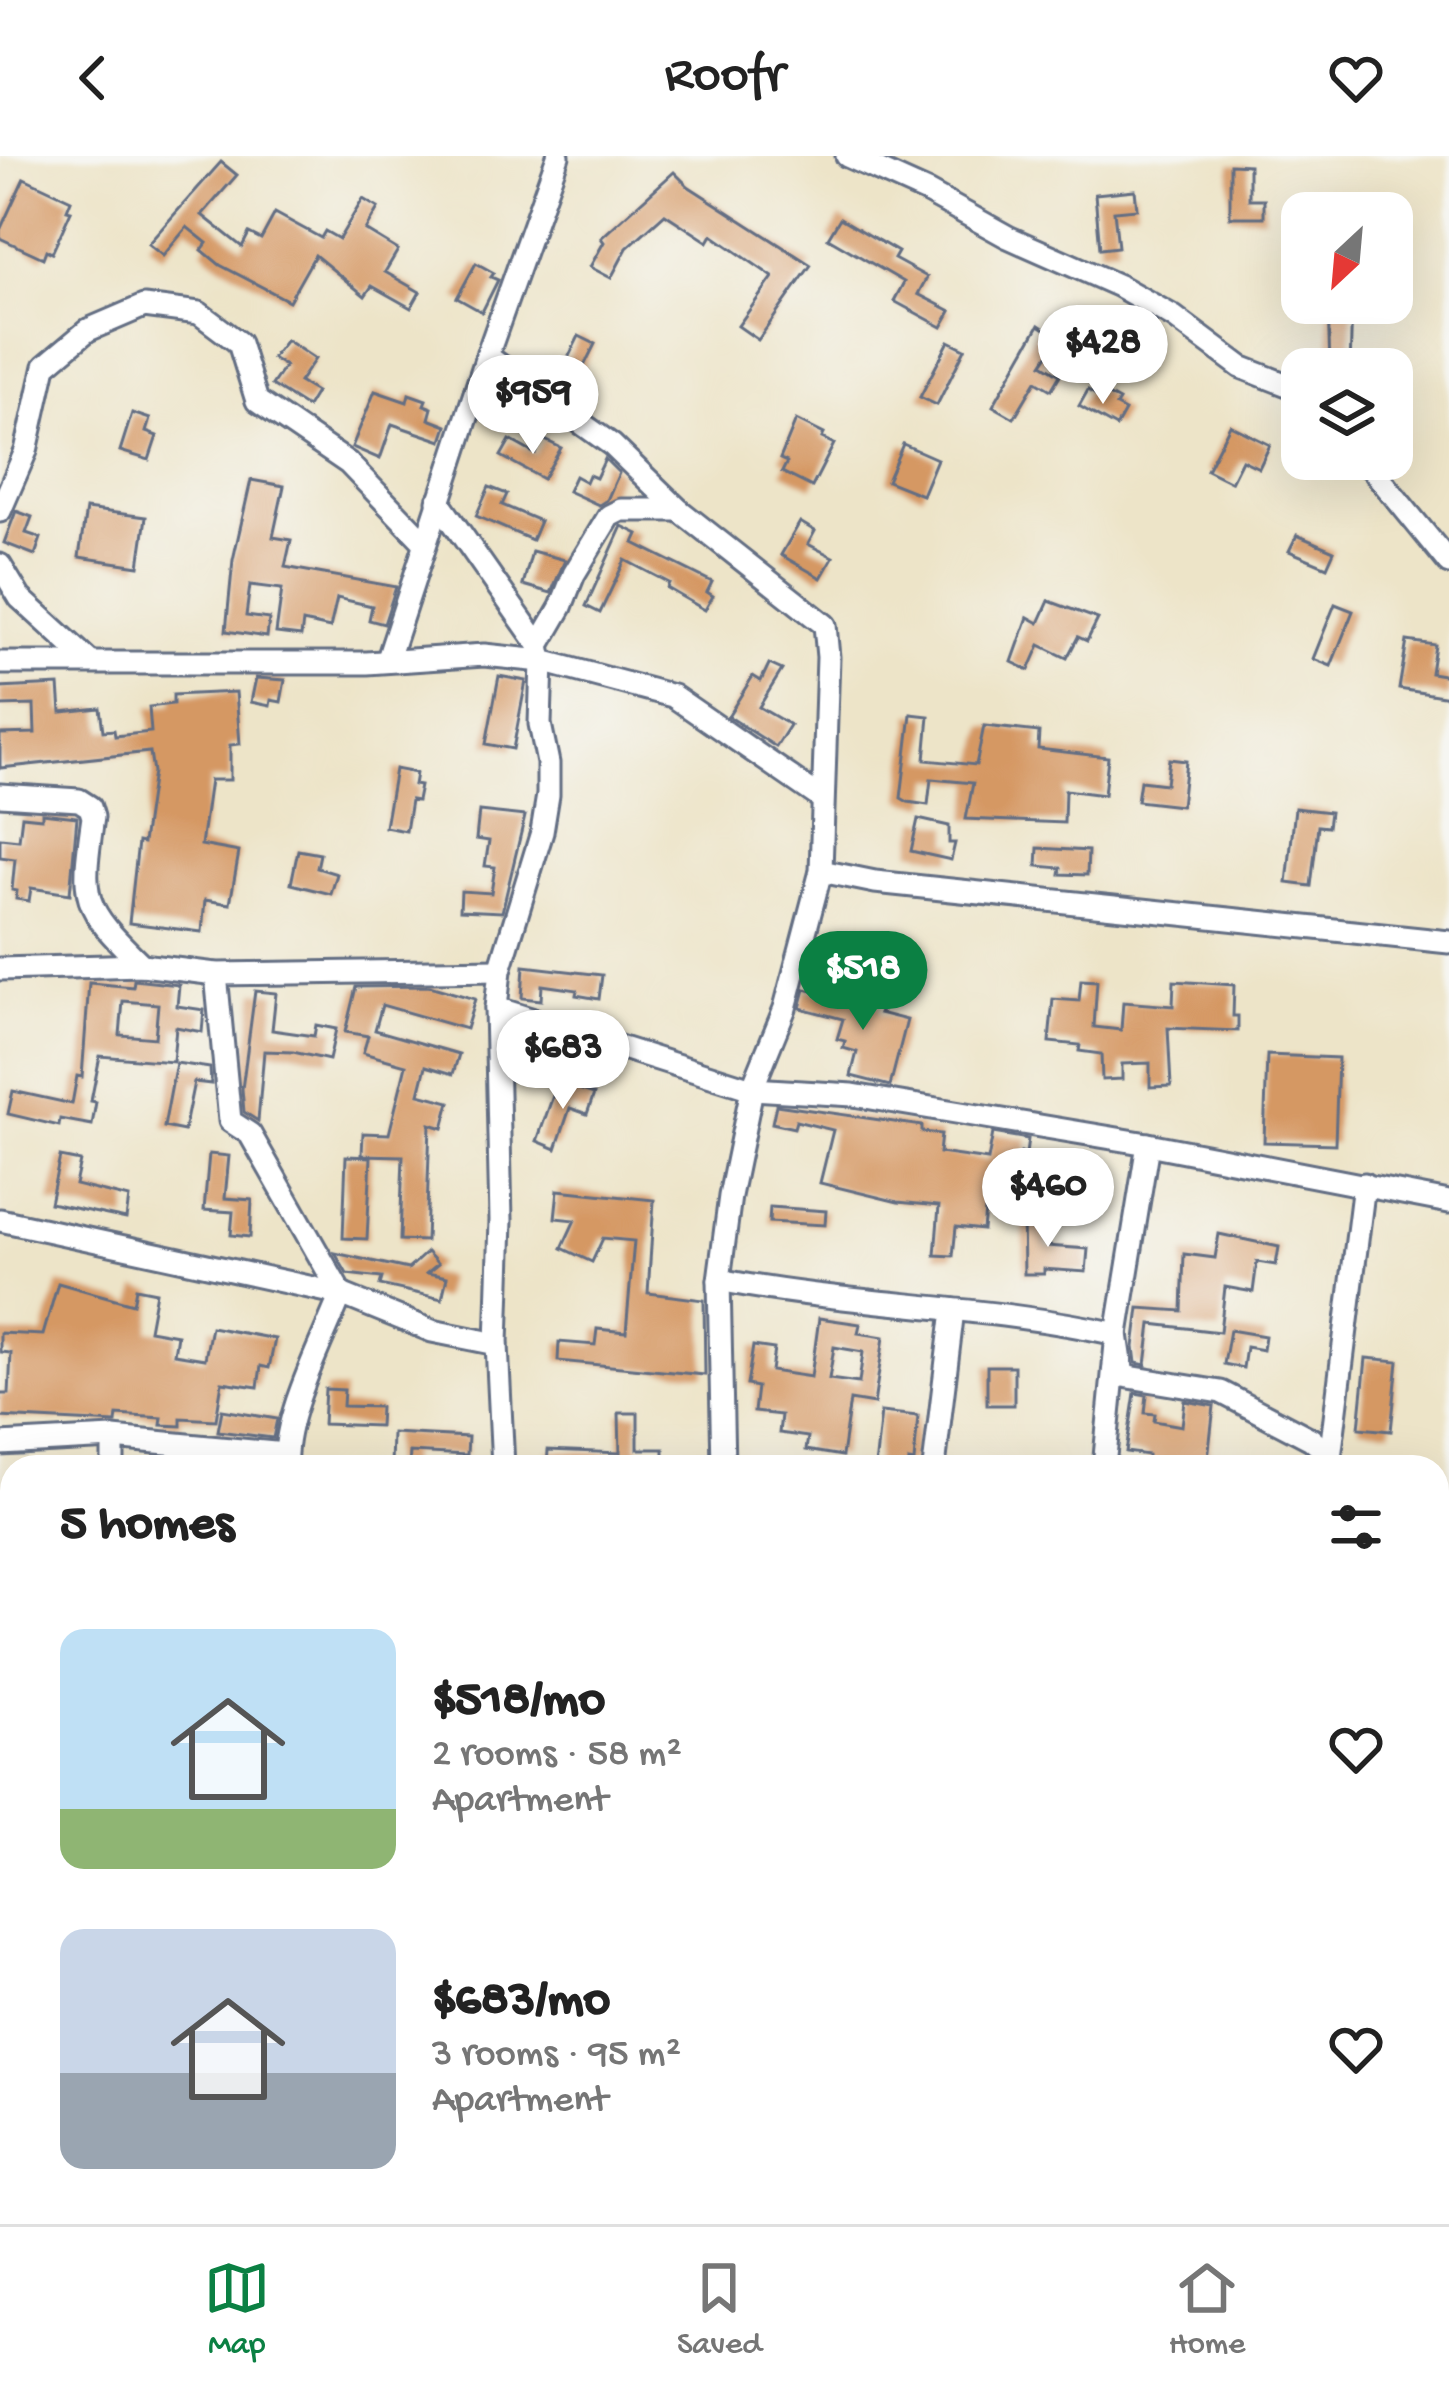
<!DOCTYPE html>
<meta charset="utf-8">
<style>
:root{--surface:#fff;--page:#f6f6f6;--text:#222;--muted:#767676;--line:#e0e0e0;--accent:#0b8043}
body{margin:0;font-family:"Gochi Hand",sans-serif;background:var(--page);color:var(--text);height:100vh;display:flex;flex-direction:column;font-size:45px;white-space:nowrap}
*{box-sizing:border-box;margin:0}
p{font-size:39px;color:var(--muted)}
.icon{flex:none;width:66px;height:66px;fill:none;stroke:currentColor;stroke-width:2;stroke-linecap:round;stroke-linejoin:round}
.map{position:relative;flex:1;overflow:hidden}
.drawer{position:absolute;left:0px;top:1299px;width:1449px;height:771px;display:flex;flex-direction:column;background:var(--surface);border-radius:36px 36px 0 0;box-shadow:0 12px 48px #0002}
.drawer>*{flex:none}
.needle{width:78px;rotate:206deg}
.buttons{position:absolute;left:1281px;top:36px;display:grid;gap:24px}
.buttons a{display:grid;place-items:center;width:132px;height:132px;border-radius:24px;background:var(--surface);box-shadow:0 12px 48px #0002;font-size:60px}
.price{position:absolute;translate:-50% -102px;padding:0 27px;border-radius:42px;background:#fff;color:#222;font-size:39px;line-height:78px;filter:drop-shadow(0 3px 6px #0008)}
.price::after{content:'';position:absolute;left:50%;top:72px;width:36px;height:27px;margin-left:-18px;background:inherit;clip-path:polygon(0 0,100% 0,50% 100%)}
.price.selected{background:var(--accent);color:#fff}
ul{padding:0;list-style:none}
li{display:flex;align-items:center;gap:36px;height:300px;padding:0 60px}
li span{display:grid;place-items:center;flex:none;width:336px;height:240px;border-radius:24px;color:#555}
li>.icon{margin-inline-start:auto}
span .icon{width:144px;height:144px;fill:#fffc;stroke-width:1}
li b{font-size:51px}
h2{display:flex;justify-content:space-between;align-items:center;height:144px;padding:0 60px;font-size:51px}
header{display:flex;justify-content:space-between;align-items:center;height:156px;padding:0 60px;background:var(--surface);font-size:54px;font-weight:600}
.menu{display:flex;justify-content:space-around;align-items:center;height:168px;border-top:3px solid var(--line);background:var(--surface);font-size:33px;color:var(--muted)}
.menu a{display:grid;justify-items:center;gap:6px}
.menu .selected{color:var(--accent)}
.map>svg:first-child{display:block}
.building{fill:#d59864;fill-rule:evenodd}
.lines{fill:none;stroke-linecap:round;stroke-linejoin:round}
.minor-casing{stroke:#646e83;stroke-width:27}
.path{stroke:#646e83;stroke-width:3;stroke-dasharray:3 9;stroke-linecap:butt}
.minor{stroke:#fff;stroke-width:21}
</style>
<header><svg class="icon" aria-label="back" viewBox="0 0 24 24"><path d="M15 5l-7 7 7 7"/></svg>Roofr<svg class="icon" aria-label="heart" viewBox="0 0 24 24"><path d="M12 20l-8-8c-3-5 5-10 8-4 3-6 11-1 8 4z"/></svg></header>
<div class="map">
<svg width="1449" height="2068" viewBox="0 0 1449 2068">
<rect width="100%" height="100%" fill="#f6f6f2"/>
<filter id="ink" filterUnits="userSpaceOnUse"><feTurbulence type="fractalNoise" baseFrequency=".00833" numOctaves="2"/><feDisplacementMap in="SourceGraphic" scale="24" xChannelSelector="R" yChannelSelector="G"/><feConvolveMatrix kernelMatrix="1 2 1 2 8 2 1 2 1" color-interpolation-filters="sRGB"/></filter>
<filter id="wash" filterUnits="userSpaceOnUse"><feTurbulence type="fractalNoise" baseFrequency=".004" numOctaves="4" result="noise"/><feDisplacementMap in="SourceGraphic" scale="48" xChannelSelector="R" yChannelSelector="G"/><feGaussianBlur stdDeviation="2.7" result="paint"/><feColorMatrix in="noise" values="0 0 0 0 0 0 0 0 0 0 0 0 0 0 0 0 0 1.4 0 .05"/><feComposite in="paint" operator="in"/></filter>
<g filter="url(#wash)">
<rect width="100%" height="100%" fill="#ede4c8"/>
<g id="blocks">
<g class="building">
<path d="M221,6l16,13 -35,40 40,32 7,-14 12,6 14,-26 46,25 4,-7 14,8 24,-40 15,9 -13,22 33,20 -13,22 35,20 -9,16 -39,-22 -7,10 -50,-41 -26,46 -69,-36 -18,-15 5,-7 -20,-16 -24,29 -15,-12z"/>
<path d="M1230,8l19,1v34h15v18h-34z"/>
<path d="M674,16l14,14 123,79 -53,75 -20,-14 35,-49 -61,-42 -4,7 -43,-28 -38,34 -16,30 -21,-11 14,-25 -3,-4z"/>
<path d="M24,22l47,22 -4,10 4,1 -19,42 -6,-3 -3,8 -43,-20v-8z"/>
<path d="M1135,34l2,19 -23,2 4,36 -18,2 -5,-55z"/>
<path d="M840,62l58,34 -4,7 33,18 -9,17 33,17 -9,16 -48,-26 10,-19 -76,-44z"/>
<path d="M476,107l18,10 -3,4 7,3 -16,32 -25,-14z"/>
<path d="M1328,147h24l-2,66 -20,-1z"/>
<path d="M1039,169l20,13 -17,26 18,11 -9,15 -15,-9 -22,37 -21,-12z"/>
<path d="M579,180l16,8 -18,36 -16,-8z"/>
<path d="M286,184l29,19 -16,23 17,10 -9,15 -35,-22 13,-19 -13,-8z"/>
<path d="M949,185l16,8 -28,56 -17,-8z"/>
<path d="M1088,234l8,5 3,-5 20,11 -3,5 9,5 -9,16 -37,-21z"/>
<path d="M375,235l32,11 2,-8 17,6 -2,5 8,3 -3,11 18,7 -5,15 -50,-17 -12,35 -28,-12z"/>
<path d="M132,257l18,6 -4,13 11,4 -8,24 -29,-9z"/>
<path d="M796,264l28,14 -2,4 12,6 -22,43 -30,-15 5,-10 -7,-3z"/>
<path d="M1230,269l40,20 -11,23 -17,-8 -11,22 -24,-12z"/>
<path d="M543,283l18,9 -18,31 -42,-23 9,-16 25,14z"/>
<path d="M903,288l34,15 -15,36 -35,-14z"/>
<path d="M605,303l14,14 -12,27 -8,5 -31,-14 7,-15 11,6 3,-7 7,3z"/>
<path d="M251,324l33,6 -11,51 18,3 -6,27 111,20 -12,37 -15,-4 3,-14 -35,-8 -7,30 -27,-6 -2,14 -25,-3 6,-44 -32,-4 -4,31 23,3 -2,18 -41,-6 7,-71z"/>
<path d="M489,331l18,7 -5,11 38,16 -8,19 -56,-24z"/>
<path d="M86,353l60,8 -7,49 -60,-9z"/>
<path d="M16,355l16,6 -6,16 15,5 -6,17 -31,-12z"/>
<path d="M800,366l15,9 -7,13 25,13 -12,21 -40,-23z"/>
<path d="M622,370l16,8 -4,9 78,39 -5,10 6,4 -8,14 -38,-22 2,-5 -44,-23 -25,53 -14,-7z"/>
<path d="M1297,379l37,16 -7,16 -38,-16z"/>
<path d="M532,395l33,9 -14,33 -28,-8z"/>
<path d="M1049,445l49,18 -11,22 -9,-4 -11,21 -27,-13 -11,25 -17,-8 16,-45 11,6z"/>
<path d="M1335,448l18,7 -22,55 -18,-7z"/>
<path d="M1407,485l28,4 -4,28 18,3v21l-50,-8z"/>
<path d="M769,508l13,6 -23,37 31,18 -14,22 -48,-31 25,-40 8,5z"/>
<path d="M499,520l27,5 -13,68 -27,-5z"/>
<path d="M256,522l29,2 -4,22 -10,-2 -1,6 -19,-4z"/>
<path d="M59,529l2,27 39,-4 3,23 11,-1 1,6 36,-4 -2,-25 24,-3v-9l63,-3 4,52 -10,1v35h-20l-9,65 38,7 -9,52 -25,-4 -3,32 -73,-9 9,-81 5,1 10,-71 -3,-20 -150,16v-34l35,-1 -1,-28 -34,1v-18z"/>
<path d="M911,558l18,2 -4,44 51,5 8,-39 55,6 -1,17 70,8 -4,38 -39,-5 -1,33 -98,-4 7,-36 -42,-4 -3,26 -20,-3 -7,-4z"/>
<path d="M1169,603l17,2 -5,45 -44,-5 3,-20 26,3z"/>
<path d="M395,613l21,4 -2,12 6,1 -3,15 -6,-1 -5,31 -21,-4z"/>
<path d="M1295,652l35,4 -2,15 -10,-1 -7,60 -24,-3z"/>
<path d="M479,655l46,5 -23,96 -42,-2 1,-19 30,2 4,-26 -10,-1 4,-25 -13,-2z"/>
<path d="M42,657l35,4 -7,77 -39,-6 -2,13 -13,-2 1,-8 -5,-1 3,-31 -15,-2v-19l19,2 3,-24 20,2z"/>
<path d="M918,663l31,7v17h6l-4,17 -40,-9z"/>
<path d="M1038,692l50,3 -1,24 -27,-1 1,-6 -24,-2z"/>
<path d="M298,694l22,4 -3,14 20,6 -6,20 -40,-10z"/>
<path d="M524,810l78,9 -3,24 -23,-4 1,-5 -35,-5 -1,15 -19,-2z"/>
<path d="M134,824l45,5 -2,21 27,4 -2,22 -26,-5 -3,35 -73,-6 -9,45 5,1 -4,23 -32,-6 -1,7 -51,-12 5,-23 59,13 5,-28 5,1 7,-94 44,4zM123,845l35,3 -3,34 -35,-3z"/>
<path d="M1081,824l16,1 -3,46 27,3 2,-28 50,4 1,-25 60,4 -1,31h5v15l-70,-3 3,58 -21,1v-24l-28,1v15l-20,1 -1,-26 -22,-3 1,-6 -31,-3 4,-43 26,2z"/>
<path d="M429,830l46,13 -9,30 -84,-24 -7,25 84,24 -6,20 -27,-8 -7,28 31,8 -7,26 -13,-4 -4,117 -26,-1 3,-84 -41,-1 1,-22 26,1 17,-69 -43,-12 5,-17 -23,-4 11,-45z"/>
<path d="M805,833l33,9 3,-8 40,18 -2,5 28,7 -17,66 -39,-10 6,-24 -14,-4 2,-7 -8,-2 6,-20 -43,-11z"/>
<path d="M255,835l21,2 -4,37 42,6 2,-11 20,4 -7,31 -36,-8 -29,-1 -6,70 -14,-9 -2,-23z"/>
<path d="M1267,899l71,3 -3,86 -71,-2z"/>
<path d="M176,907l34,5 1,16 -17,-2 -10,49 -20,-4z"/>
<path d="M558,926l36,12 -7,20 -17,-6 -14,41 -19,-8z"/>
<path d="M776,949l146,21v6l19,2 -2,19 49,7 5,-27 35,6 -2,15 -5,-1 -8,51 -27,-4 -3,30 -27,-3 -3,29 -18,-1 4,-49 -41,-4 -78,-19 13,-53 -37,-9 -2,7 -22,-5z"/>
<path d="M209,998l20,2 -4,42 27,2 -2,37 -19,-2 2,-23 -29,-2z"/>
<path d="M346,1000l25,1 -4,82 -24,-1z"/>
<path d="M60,1001l20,4 -5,24 54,13 -3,21 -76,-16z"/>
<path d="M558,1034l96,10 -6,93 56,7 1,75 -147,-14 1,-19 36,3 2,-16 29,3 8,-91 -31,-3 -11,24 -30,-14 13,-28 -20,-2z"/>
<path d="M770,1051l56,4 -1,14 -56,-3z"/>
<path d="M1023,1059h24v31l41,3 -2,23 -42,-3v5h-20z"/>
<path d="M1219,1078l60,13 -3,18 -19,-3 -4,30 -28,-5 -5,45 -69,-8 -5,41 -10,-2 -2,-16 5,-39 43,3 2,-57 31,4z"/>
<path d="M427,1096l11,12 -11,9 20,4 -5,22 -62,-14 2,-7 -35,-4 -12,-21 73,16z"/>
<path d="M58,1127l75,21 3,-16 20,4 -7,38 28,5 -3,19 31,5 6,-32 64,12 -6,29 -8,-2 -3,21 -36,-5 -6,38 -35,-2v8l-20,-1 1,-7 -45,-3 -1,8 -116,-6v-23h9l2,-41 -11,-1v-19l43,2z"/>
<path d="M819,1162l41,6 -2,9 26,4 -10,67 -24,-4 -8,56 -36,-6 2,-13 -29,-4 2,-18 -27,-3 3,-25 -10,-2 6,-39 21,3 -3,22 40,6zM834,1191l29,5 -4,31 -30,-4z"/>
<path d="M1230,1174l35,6 -2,14 -17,-3 -3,21 -19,-4z"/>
<path d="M1366,1202l32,3 -7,70 -32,-3z"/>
<rect x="987" y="1210" width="27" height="39"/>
<path d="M325,1233l19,1 -1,16 37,1 -1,19 -56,-2z"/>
<path d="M1135,1237l12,2 -2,18 10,1 -1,7 28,5 3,-25 29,5 -7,61 -59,-6v-6l-22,-3z"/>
<path d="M222,1254l55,9 -4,19 -55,-7z"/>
<path d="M881,1256l37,4 -4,46 -5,-1 -1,6h-33z"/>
<path d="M619,1257h19v36h26v17l-117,1 1,-17 72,3z"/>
<path d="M392,1277l76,4 -1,18 -57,-3 -1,15h-18z"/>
</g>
</g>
</g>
<g filter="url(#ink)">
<use href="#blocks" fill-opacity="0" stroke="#646e83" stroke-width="3"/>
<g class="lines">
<g class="minor-casing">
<g id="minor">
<path d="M847,0l80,36 81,45 111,49 55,31 67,50 54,21 7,8"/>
<path d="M487,200l125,89 67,65 146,115 3,32 -7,214 -36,137 -33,81 -22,107 -11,84c132,26 267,25 398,54l6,42 98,16 90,47 18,16"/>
<path d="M1364,303l85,104"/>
<path d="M438,345l101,144"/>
<path d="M679,354h-58l-12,6 -35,58 -13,33 -22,38 3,16 131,35 148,102"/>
<path d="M0,355l26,-60 19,-85 43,-36 56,-24 55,7 40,30 18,58 91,62 77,80"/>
<path d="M0,409l20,33 68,62"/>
<path d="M388,503l99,-303 71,-200"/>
<path d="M0,507h367l117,-8 58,6 -2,63 8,39v32l-6,37 -42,138 -4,38 5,212 -4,124 6,123"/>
<path d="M0,639l79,5 11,7 3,10c-12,83 -12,89 49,148"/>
<path d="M821,715l54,11 574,60"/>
<path d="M0,813l142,-4 74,9 284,-4"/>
<path d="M216,818l14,147 20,13 91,160c-18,47 -59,123 -55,173"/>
<path d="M496,852l256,81 101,6 295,49 301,58"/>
<path d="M0,1064l341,74 91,37 65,13"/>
<path d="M719,1124l4,187"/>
<path d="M0,1288l113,-6 172,16"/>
<path d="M1329,1310l35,-282"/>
<path d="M113,1311v-29"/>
<path d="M934,1311l19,-157"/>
<path d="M1104,1311l13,-133 31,-190"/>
<path d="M1437,1402l12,3"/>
<path d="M0,1476h12"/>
<path d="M0,1663l12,-1"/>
<path d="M0,1869h12"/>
<path d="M1437,1882l12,-3"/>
<path d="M311,2058v10"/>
<path d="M513,2058v10"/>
<path d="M830,2058l3,10"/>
<path d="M662,2068l5,-10"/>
</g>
</g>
<path class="path" d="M195,2058l20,10"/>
<use href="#minor" class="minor"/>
</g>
</g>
</svg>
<div class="buttons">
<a><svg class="needle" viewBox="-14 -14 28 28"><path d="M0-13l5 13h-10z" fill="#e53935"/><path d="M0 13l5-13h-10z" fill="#767676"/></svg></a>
<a><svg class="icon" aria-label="layers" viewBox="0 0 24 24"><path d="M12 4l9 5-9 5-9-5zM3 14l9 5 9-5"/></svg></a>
</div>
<b class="price" style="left:1103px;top:251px">$428</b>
<b class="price" style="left:533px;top:301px">$959</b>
<b class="price selected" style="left:863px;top:877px">$518</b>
<b class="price" style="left:563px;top:956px">$683</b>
<b class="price" style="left:1048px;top:1094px">$460</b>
<section class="drawer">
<h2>5 homes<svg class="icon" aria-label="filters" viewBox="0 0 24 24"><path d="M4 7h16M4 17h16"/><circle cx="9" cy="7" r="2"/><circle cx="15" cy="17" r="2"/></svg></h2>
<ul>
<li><span style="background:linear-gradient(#bfe0f5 75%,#8fb573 0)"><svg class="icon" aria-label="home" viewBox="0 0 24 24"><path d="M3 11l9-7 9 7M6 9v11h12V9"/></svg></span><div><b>$518/mo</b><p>2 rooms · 58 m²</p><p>Apartment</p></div><svg class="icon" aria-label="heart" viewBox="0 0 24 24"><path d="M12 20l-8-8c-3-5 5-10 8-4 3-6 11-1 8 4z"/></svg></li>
<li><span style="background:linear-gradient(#c9d6e8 60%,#9aa5b1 0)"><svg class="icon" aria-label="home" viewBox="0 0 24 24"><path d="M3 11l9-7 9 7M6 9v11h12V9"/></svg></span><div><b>$683/mo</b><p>3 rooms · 95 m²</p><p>Apartment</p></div><svg class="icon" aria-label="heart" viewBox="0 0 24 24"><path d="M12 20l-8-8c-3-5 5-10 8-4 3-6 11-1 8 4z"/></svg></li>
</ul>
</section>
</div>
<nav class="menu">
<a class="selected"><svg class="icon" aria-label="map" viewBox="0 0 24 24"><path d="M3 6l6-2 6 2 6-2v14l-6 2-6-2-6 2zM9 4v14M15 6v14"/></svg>Map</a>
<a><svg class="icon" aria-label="saved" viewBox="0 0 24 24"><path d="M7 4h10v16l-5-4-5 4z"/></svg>Saved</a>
<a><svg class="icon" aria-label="home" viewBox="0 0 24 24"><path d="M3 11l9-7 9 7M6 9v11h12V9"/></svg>Home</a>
</nav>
